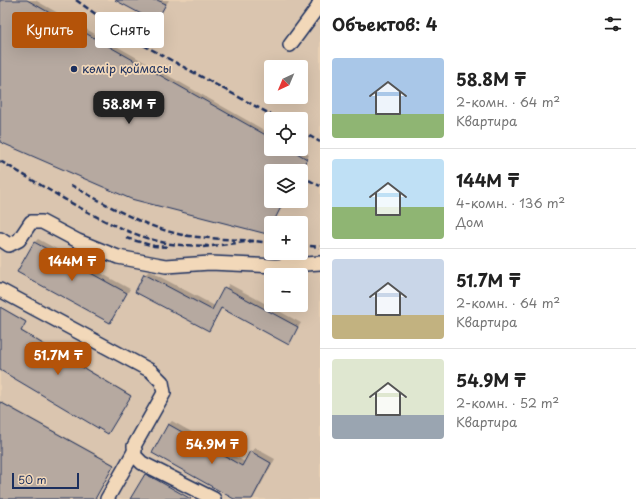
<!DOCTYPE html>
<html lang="ru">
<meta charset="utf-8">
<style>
:root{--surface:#fff;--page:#f2f2f2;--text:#222;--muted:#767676;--line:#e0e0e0;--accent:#b45309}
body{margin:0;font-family:"Playpen Sans",sans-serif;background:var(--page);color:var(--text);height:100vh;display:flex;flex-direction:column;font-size:15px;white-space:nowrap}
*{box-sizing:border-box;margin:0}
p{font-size:13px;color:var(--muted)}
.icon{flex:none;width:22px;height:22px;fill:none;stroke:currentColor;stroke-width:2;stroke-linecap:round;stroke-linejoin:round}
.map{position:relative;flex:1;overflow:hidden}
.side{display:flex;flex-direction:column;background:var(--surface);width:316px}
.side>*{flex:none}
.banner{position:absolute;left:12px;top:12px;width:248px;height:36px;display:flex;gap:8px}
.needle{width:26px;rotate:224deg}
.fabs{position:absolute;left:264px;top:60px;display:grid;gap:8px}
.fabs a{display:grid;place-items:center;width:44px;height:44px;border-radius:4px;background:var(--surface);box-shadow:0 4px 16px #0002;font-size:20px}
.scale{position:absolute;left:12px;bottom:10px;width:67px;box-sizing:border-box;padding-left:4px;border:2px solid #1b2f5e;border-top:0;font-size:11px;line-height:14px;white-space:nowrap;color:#1b2f5e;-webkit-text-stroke:3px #f2d8b9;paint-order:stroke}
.price{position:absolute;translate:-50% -34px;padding:0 9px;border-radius:8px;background:var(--accent);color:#fff;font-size:13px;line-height:26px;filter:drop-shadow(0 1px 2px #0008)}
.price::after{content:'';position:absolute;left:50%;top:24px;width:12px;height:9px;margin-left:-6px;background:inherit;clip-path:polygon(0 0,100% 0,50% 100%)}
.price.selected{background:#222;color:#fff}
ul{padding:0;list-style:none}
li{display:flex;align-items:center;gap:12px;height:100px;padding:0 12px}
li+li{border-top:1px solid var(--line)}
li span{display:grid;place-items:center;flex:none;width:112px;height:80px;border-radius:4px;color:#555}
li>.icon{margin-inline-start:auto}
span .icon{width:48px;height:48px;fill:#fffc;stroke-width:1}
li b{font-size:17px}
h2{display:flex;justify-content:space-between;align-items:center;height:48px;padding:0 12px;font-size:17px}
.tag{padding:0 14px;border-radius:4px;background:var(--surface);box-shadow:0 4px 16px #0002;font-size:14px;line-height:36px}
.tag.selected{background:var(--accent);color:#fff}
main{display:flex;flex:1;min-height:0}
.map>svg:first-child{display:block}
.built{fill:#dac5af;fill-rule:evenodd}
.shadow{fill:#0003}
.building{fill:#b6a9a0;stroke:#1b2f5e}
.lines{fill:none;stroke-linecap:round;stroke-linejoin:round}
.minor-casing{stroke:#1b2f5e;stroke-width:16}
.minor{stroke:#f2d8b9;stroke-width:13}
.rail{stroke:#1b2f5e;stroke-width:2.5;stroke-dasharray:6 3;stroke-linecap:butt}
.poi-dot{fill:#1b2f5e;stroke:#f2d8b9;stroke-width:1.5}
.labels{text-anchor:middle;stroke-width:3.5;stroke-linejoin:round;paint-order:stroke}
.poi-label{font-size:12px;fill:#1b2f5e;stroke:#f2d8b9;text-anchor:start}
</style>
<main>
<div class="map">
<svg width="320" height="499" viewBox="0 0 320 499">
<rect width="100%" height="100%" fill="#e9d1b5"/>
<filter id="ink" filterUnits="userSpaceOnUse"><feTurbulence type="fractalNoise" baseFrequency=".025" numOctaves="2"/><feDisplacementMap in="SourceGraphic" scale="8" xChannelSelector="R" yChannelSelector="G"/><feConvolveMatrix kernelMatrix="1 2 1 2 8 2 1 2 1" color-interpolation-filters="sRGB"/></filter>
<g filter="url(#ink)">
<path class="built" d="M0,0h320v499h-320zM271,67h30v30h-30zM271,119h30v30h-30zM271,171h30v30h-30zM271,223h30v30h-30zM271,275h30v30h-30z"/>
<g class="shadow">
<path d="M0,0h35l236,134v15h27l11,6 -8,16h-30v30h14l-12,22h-2l-1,7 -3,3 -267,-92z"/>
<path d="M118,0h51l-13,21z"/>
<path d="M38,239l92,50 -20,33 -76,-79z"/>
<path d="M149,271l66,35 14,-22 72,39 -13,20 -66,-35 -13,22 -64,-55z"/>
<path d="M1,307l25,14 -5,9 110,65 -22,37 -109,-63z"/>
<path d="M0,401l114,63 -19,35h-95z"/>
<path d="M172,421l73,41 10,-14 20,11 -22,40h-17l-68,-74z"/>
<path d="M147,474l44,25h-60z"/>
</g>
<g class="building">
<path d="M0,0h27l244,138v11h19l17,10 -7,12h-29v30h13l-11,22h-2l-4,11 -136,-35 -131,-57z"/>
<path d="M115,0h42l9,4 -10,18z"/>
<path d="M34,242l93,51 -17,30 -93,-51z"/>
<path d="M144,274l68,36 12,-23 74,40 -9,18 -68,-37 -12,23 -74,-39z"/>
<path d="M0,307l26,15 -5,9 110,65 -23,38 -108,-64z"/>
<path d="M0,402l114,63 -19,34h-95z"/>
<path d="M168,424l74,42 8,-15 21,12 -19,36h-18l-82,-46z"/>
<path d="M145,474l12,6 34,19h-61z"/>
</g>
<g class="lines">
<g class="minor-casing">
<g id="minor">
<path d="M290,45l28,-38 2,-7"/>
<path d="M0,239l9,6 10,-5 12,-18h11l36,19 40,16 48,9 44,-3 66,3 44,-3"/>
<path d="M0,290l151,81 11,11 2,11 -30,53 1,10 7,7 72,36"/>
<path d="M107,499l28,-49"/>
</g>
</g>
<use href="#minor" class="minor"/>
<g class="rail">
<path d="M76,0l49,35 154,84"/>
<path d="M301,131l19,11"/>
<path d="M0,161c51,29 114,73 171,83 12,2 25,1 37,2"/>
<path d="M301,176l19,10"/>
<path d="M71,185c35,19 72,42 112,50 24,4 48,4 71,6"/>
<path d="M126,238l28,8 15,1"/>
<path d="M301,245l19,2"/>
<path d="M203,247l51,-6 17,2"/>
</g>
</g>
</g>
<circle class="poi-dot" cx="74" cy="69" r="4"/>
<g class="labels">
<g class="poi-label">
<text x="82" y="73">көмір қоймасы</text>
</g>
</g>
</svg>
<div class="fabs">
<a><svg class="needle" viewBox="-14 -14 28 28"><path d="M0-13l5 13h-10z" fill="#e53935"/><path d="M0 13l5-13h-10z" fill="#767676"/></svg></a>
<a><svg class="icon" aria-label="locate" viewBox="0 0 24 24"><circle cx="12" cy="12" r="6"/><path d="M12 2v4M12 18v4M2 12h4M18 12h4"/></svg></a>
<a><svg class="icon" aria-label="layers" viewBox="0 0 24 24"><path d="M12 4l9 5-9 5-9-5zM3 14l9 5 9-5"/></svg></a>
<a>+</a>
<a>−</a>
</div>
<div class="scale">50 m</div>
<b class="price selected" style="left:129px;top:125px">58.8M ₸</b>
<b class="price" style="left:72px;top:282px">144M ₸</b>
<b class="price" style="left:58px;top:376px">51.7M ₸</b>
<b class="price" style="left:212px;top:465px">54.9M ₸</b>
<div class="banner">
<a class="tag selected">Купить</a>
<a class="tag">Снять</a>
</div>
</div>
<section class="side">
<h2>Объектов: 4<svg class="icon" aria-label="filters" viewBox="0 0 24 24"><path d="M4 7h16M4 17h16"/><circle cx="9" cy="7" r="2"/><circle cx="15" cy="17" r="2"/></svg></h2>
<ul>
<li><span style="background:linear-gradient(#a9c7e8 70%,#8fb573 0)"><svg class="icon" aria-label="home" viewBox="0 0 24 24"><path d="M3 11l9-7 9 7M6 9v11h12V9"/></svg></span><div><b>58.8M ₸</b><p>2-комн. · 64 m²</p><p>Квартира</p></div></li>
<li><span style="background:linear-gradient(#bfe0f5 60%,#8fb573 0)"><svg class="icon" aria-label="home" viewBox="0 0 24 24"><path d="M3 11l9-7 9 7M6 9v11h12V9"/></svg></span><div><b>144M ₸</b><p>4-комн. · 136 m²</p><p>Дом</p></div></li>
<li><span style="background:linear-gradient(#c9d6e8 70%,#c2b280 0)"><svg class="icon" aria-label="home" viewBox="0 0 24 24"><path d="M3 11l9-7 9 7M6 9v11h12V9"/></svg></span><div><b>51.7M ₸</b><p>2-комн. · 64 m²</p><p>Квартира</p></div></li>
<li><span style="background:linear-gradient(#dfe7d0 70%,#9aa5b1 0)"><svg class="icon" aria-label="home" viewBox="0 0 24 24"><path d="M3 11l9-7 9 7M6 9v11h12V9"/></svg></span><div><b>54.9M ₸</b><p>2-комн. · 52 m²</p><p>Квартира</p></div></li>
</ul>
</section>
</main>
